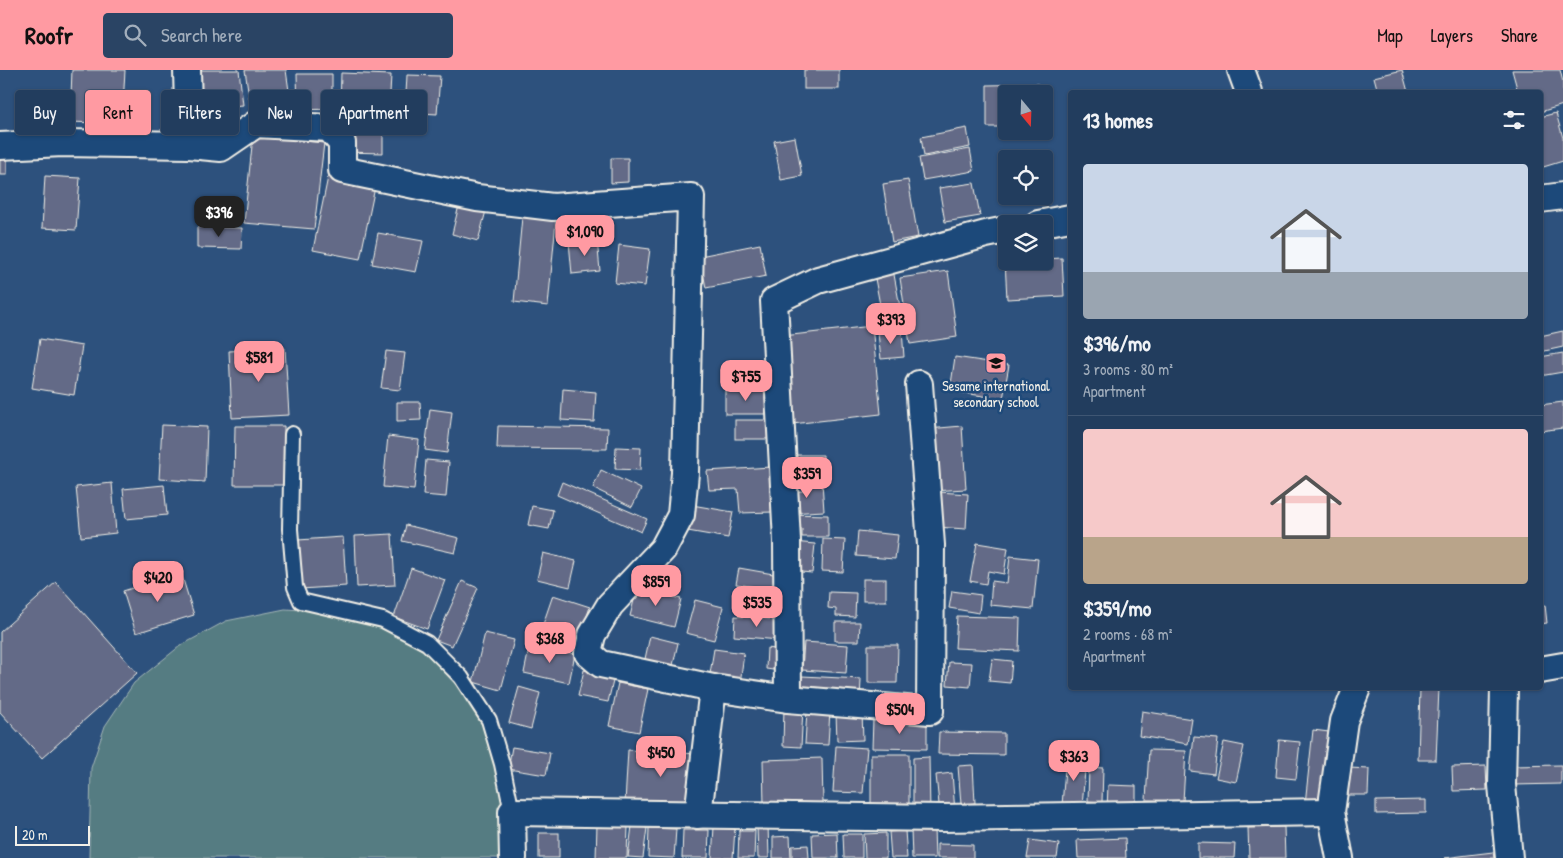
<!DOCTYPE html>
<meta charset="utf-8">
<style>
:root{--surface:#223d5e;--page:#2a4464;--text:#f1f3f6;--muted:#a2aebc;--line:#3f5673;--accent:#ff9aa2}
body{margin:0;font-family:"Patrick Hand",sans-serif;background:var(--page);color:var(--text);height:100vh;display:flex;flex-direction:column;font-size:19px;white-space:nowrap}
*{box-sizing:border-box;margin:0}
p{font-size:16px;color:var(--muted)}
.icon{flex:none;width:28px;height:28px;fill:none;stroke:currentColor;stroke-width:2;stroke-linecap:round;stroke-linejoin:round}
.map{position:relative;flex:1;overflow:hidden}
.drawer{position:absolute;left:1068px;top:20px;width:475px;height:600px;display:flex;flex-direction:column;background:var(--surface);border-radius:5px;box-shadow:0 1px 4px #0004,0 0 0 1px var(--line)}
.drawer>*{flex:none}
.guide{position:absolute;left:15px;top:20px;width:475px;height:45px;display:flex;gap:10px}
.needle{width:32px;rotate:161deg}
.buttons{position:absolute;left:998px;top:15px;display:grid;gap:10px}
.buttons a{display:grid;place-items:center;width:55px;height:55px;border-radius:5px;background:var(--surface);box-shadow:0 1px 4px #0004,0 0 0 1px var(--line);font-size:25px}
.scale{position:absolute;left:15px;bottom:12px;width:75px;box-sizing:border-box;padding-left:5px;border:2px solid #f4f1e8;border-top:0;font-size:14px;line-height:18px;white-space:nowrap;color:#f4f1e8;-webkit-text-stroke:4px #1f4a7a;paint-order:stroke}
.price{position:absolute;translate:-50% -42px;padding:0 11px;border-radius:10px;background:var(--accent);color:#111;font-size:16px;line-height:32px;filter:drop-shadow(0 1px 2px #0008)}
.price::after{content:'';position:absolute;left:50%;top:30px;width:15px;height:11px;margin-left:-8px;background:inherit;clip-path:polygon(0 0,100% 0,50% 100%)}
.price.active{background:#222;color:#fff}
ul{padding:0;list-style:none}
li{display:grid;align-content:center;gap:10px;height:265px;padding:0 15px}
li+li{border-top:1px solid var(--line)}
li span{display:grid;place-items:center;height:155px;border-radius:5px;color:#555}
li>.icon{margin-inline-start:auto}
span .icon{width:90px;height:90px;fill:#fffc;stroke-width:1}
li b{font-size:21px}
h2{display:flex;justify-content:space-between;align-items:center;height:60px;padding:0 15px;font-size:21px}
.tag{padding:0 18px;border-radius:5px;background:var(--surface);box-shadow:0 1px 4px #0004,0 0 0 1px var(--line);font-size:18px;line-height:45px}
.tag.active{background:var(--accent);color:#111}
header{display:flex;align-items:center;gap:30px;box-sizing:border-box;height:70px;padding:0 25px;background:var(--accent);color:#111}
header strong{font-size:24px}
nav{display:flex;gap:28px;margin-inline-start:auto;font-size:18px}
.search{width:350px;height:45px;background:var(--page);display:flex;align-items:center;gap:12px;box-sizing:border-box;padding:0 18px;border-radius:5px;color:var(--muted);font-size:19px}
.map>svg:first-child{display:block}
.green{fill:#557c82;stroke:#a4b6b5}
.building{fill:#646b87;stroke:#f4f1e8}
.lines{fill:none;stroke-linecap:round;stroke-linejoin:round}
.service-casing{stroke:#f4f1e8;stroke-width:18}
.minor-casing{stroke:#f4f1e8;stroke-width:30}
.service{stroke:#1f4a7a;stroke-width:14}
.minor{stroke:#1f4a7a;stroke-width:26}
.labels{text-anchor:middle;stroke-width:5;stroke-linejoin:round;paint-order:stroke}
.poi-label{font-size:14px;fill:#f4f1e8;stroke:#1f4a7a}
</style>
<header>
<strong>Roofr</strong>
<div class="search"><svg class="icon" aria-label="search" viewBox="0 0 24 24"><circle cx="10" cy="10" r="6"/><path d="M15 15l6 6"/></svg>Search here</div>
<nav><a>Map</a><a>Layers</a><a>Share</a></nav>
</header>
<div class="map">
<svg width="1563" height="788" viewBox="0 0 1563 788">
<rect width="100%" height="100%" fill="#2d517d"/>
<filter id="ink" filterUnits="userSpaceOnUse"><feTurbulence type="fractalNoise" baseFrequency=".02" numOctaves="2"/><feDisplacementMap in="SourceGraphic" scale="10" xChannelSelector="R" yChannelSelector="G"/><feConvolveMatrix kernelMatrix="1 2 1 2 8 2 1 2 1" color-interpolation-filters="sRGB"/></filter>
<g filter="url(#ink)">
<path class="green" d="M285,539l51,3 45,12 47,30 36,40 22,33 14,49 6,49v33h-417l2,-90 14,-42 29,-43 46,-37 46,-25z"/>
<g class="building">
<path d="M72,0h53l-3,54 -52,-2z"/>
<path d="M194,0h45l4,35 -46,4z"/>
<path d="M245,0h41l4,28 -40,5z"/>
<rect x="804" y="0" width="35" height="19"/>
<path d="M1402,0l6,22h-30l-4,-15z"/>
<path d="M1512,0h48l3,12v23l-23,7v-20h-22z"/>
<path d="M341,3l50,2 -2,36 -49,-2z"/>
<path d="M297,4h35v35l-34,1z"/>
<path d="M407,5l33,1 -3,38 -32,-2z"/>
<path d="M1038,14v10h-32v33h-19v-42z"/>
<path d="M1556,43l7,25v23l-23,7v-51z"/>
<path d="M345,52h38v31l-38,-1z"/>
<path d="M967,58l3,19 -46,9 -3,-19z"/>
<path d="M253,66l71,7 -10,86 -70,-6z"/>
<path d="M795,67l7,39 -21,4 -7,-39z"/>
<path d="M970,79l4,22 -51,9 -4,-22z"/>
<rect x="0" y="86" width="7" height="19"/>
<path d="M611,88h17v24l-17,1z"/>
<path d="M45,106l35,2 -4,52 -34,-2z"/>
<path d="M328,107l47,10 -15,72 -47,-9z"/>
<path d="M908,110l10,57 -26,5 -9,-58z"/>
<path d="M974,113l6,33 -35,6 -6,-34z"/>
<path d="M460,131l27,6 -9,34 -26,-7z"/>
<path d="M522,147l34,4 -8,85 -34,-4z"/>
<path d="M197,157l45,1 -1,21 -44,-1z"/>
<path d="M378,163l45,8 -7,31 -44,-8z"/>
<path d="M597,169l3,32 -28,3 -3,-32z"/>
<path d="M760,174l6,32 -60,12 -6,-32z"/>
<path d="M619,175l31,4 -5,37 -30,-3z"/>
<path d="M1062,188l2,38 -57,3 -2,-38h39v-2z"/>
<path d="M892,194l11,59 -19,3 -11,-58z"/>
<path d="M948,201l9,66 -47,7 -10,-66z"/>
<path d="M872,256l9,88 -89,10 -9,-88z"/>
<path d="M902,260l2,27 -23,2 -3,-26z"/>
<path d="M1563,261v16l-23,5v-16z"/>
<path d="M40,269l42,7 -8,49 -42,-7z"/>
<path d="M285,278l4,67 -57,3 -3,-67z"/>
<path d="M386,281l19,2 -5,37 -19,-2z"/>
<path d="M1563,283v19l-23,4v-19z"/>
<path d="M955,287l54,8 -6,34 -53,-8z"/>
<path d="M563,319l33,3 -2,30 -33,-2z"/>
<rect x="725" y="320" width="42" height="24"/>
<path d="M397,332h23l1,18 -24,1z"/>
<path d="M1563,332v26l-23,3v-26z"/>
<path d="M430,339l22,3 -5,41 -22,-3z"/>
<rect x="735" y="350" width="39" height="19"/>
<path d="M162,355l45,2 -2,55 -46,-3z"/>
<path d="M235,356h49v59h-50z"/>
<path d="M498,356l110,2 -1,21 -110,-1z"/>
<path d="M962,356l4,63 -34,2 -4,-62z"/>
<path d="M388,366l31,4 -5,50 -31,-3z"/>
<path d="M616,377l25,1 -1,22 -25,-1z"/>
<path d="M788,385h35v27h-26v-8h-9z"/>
<path d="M426,390l23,2 -3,35 -23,-2z"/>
<path d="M771,397l2,45 -33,1 -2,-24 -29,1 -2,-19z"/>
<path d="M601,400l40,19 -9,18 -39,-19z"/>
<path d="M562,412l85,37 -6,13 -84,-37z"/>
<path d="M822,412l2,29 -36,2 -1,-21 16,-1v-8z"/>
<path d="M112,413l4,50 -35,4 -5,-50z"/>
<path d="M164,415l3,30 -41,4 -3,-30z"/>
<path d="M939,422l29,2 -2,35 -30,-2z"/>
<path d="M686,434l47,8 -5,26 -46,-8z"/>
<path d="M532,436l21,4 -4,19 -21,-4z"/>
<path d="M788,444l40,1v22h-26v-8h-5z"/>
<path d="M406,455l53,13 -4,15 -53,-12z"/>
<path d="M858,461l40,4 -3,24 -39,-3z"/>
<path d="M392,464l3,51 -38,2 -2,-51z"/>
<path d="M343,467l3,49 -45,3 -3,-49z"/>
<path d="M823,469l22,1 -2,32 -21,-1z"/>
<path d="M793,472l22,2 -3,29 -22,-2z"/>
<path d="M977,473l31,5 -4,26 -16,-3 -2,13 -16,-3z"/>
<path d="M543,483l33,8 -6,26 -33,-8z"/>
<path d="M1010,486l28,3 -5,50 -43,-4 2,-24 15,2z"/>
<path d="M411,498l34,12 -18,49 -33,-12z"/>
<path d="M739,498l40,7 -2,15 -41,-6z"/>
<path d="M181,503l13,42 -58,18 -13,-42z"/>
<rect x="863" y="509" width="23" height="22"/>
<path d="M462,511l16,7 -26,58 -16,-6z"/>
<path d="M56,512l81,91 -95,85 -42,-46v-80z"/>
<path d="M637,518l44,11 -7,28 -44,-11z"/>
<path d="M952,521l29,4 -2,18 -30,-5z"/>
<path d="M829,522l27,1 -1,24 -19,-1v-7l-8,-1z"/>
<path d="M739,523l45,4 -1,18 -45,-3z"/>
<path d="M553,525l37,12 -14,41 -37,-12z"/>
<path d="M695,530l28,7 -9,33 -28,-7z"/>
<path d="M1545,535l2,18 -7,1v-18z"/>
<path d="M735,546l46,4 -2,20 -45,-4z"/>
<path d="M957,546l63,2 -1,33 -64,-3z"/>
<path d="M835,552h25l-1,19h-24z"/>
<path d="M485,563l29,7 -13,50 -28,-8z"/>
<path d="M650,566l28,7 -7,31 -28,-6z"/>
<path d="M804,572l44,3 -2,28 -44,-3z"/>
<path d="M530,574l45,10 -6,29 -45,-10z"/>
<path d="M868,575h30l-1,38h-29z"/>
<path d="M767,578l8,1 -2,21 -7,-1z"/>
<path d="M714,579l30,4 -4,31 -31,-4z"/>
<path d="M992,589l20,2 -2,22 -21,-2z"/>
<path d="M949,592l23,1 -2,24 -23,-2z"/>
<path d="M584,600l30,7 -6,25 -30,-6z"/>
<path d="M802,606l59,3 -1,22 -60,-3z"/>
<path d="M618,613l30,6 -9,43 -30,-6z"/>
<path d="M519,617l21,6 -9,36 -22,-6z"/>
<path d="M1420,618h19l-3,72h-18z"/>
<path d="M784,637l19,1 -2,39 -18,-1z"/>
<path d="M807,640h23l-2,35 -23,-1z"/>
<path d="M1142,641l50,8 -4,25 -49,-8z"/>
<path d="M862,642l1,28 -26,1 -1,-28z"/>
<path d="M873,650l54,1v28l-55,-1z"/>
<path d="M1313,660l24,3 -8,74 -24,-3z"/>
<path d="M939,662l65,1v22l-66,-1z"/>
<path d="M1194,667l24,2 -4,35 -24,-3z"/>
<path d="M1279,670l21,2 -4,37 -20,-2z"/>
<path d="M1224,672l20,4 -8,36 -20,-4z"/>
<path d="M836,676l31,2 -4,45 -30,-1z"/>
<path d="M512,677l38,6 -4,22 -38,-6z"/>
<path d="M628,680l70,4 -3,53 -70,-4z"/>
<path d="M1149,680l37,1 -3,50 -37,-1z"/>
<rect x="871" y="684" width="38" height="60"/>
<path d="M929,687l1,57h-17v-56z"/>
<path d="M1066,687l20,1 -4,49 -20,-2z"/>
<path d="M822,688l1,46 -59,1 -1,-45z"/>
<path d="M973,695l2,38 -14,1 -3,-38z"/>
<path d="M1561,695v19l-48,1v-19z"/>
<path d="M1486,696l1,24 -34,1 -1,-24z"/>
<path d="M1089,697l14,1 -1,34 -14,-1z"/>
<path d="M1349,698l20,1 -1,26h-20z"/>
<path d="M952,703l3,39 -15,2 -4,-39z"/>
<path d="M1108,715l28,1v25l-29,-1z"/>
<path d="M1426,730v13l-50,1v-13z"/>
<path d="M597,754l31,1 -1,33h-31z"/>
<path d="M757,755h11l1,33h-11z"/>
<path d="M632,756l15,2 -4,30 -15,-1z"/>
<path d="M714,757l21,1 -2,30h-21z"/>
<path d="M1284,757l1,31h-36l-1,-30z"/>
<path d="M649,758l27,1 -2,29 -26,-1z"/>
<path d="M934,759l1,29h-23l-1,-28z"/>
<path d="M683,760h26l-1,28h-26z"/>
<path d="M739,761h16l-1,27h-16z"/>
<path d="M905,761l2,27h-16l-2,-26z"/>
<rect x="539" y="763" width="20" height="25"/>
<path d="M837,763l1,25h-25l-1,-24z"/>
<path d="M886,763v25h-21l-1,-24z"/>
<path d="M843,764h19v24h-18z"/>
<path d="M790,766l1,22h-18v-21z"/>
<path d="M1125,768l1,20h-48l-1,-18z"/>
<path d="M1030,770l29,4 -2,14h-30z"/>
<path d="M1198,773l37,1 -1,14h-36z"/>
<path d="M937,774l36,1v13h-36z"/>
<path d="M808,775l1,13h-17v-12z"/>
<path d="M1493,782l1,6h-49l15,-2z"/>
</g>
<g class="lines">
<g class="service-casing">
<path id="service" d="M292,364l-2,95 5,58 6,14 82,19 44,23 34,34 28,43 13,44 10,48"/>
</g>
<g class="minor-casing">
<g id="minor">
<path d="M187,0l2,75"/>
<path d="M1241,0l8,22"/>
<path d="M0,76l63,-3 126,2 32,3 35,-24 73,4 13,15v27l135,28 76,9 138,-10 -6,276 -4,42 -18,34 -53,56 -18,30 -4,18 13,11 112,24"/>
<path d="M1540,129l23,-3"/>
<path d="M1038,154l32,-6"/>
<path d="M1540,600l23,-4"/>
<path d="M1504,618l-2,97 7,73"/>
<path d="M788,629l-1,-158 -13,-240 44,-21 168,-46 20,-4"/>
<path d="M698,745l15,-127 75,11 142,12 1,-166 -12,-161"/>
<path d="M513,788l-1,-46 430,6 389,-6"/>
<path d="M1340,788l-9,-46 13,-91 13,-33"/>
</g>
</g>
<use href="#service" class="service"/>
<use href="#minor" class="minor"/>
</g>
</g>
<defs>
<g id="school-square" transform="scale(1.125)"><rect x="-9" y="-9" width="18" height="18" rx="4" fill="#ff9aa2" stroke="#1f4a7a"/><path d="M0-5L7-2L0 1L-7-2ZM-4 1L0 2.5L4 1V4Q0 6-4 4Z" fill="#111"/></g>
</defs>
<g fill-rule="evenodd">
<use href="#school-square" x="996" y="293"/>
</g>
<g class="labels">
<g class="poi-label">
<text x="996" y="321">Sesame international<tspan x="996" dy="16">secondary school</tspan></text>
</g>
</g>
</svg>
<div class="buttons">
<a><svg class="needle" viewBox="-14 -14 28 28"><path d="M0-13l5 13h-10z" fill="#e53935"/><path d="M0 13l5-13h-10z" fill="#a2aebc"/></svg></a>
<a><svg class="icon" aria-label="locate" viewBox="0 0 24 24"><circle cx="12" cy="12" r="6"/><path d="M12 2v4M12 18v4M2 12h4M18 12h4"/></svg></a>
<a><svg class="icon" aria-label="layers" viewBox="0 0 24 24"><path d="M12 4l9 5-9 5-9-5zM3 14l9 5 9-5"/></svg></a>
</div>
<div class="scale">20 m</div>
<b class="price active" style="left:219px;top:168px">$396</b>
<b class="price" style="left:585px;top:187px">$1,090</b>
<b class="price" style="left:891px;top:275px">$393</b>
<b class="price" style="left:259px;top:313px">$581</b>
<b class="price" style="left:746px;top:332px">$755</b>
<b class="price" style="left:807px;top:429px">$359</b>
<b class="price" style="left:158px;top:533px">$420</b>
<b class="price" style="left:656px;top:537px">$859</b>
<b class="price" style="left:757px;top:558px">$535</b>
<b class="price" style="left:550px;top:594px">$368</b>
<b class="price" style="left:900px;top:665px">$504</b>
<b class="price" style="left:661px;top:708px">$450</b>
<b class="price" style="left:1074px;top:712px">$363</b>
<div class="guide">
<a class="tag">Buy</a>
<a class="tag active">Rent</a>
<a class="tag">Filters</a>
<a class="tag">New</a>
<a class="tag">Apartment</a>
</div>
<section class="drawer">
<h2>13 homes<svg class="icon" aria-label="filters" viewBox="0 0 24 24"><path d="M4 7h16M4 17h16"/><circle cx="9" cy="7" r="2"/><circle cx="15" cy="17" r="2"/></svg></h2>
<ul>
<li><span style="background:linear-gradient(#c9d6e8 70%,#9aa5b1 0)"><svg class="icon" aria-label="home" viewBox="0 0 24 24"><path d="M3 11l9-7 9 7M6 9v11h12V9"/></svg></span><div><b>$396/mo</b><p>3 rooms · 80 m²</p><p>Apartment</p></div></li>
<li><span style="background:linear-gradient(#f6c9c9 70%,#b9a48a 0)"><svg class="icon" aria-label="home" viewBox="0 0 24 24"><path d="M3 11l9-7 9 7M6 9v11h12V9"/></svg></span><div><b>$359/mo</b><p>2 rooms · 68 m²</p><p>Apartment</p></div></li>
</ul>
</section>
</div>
